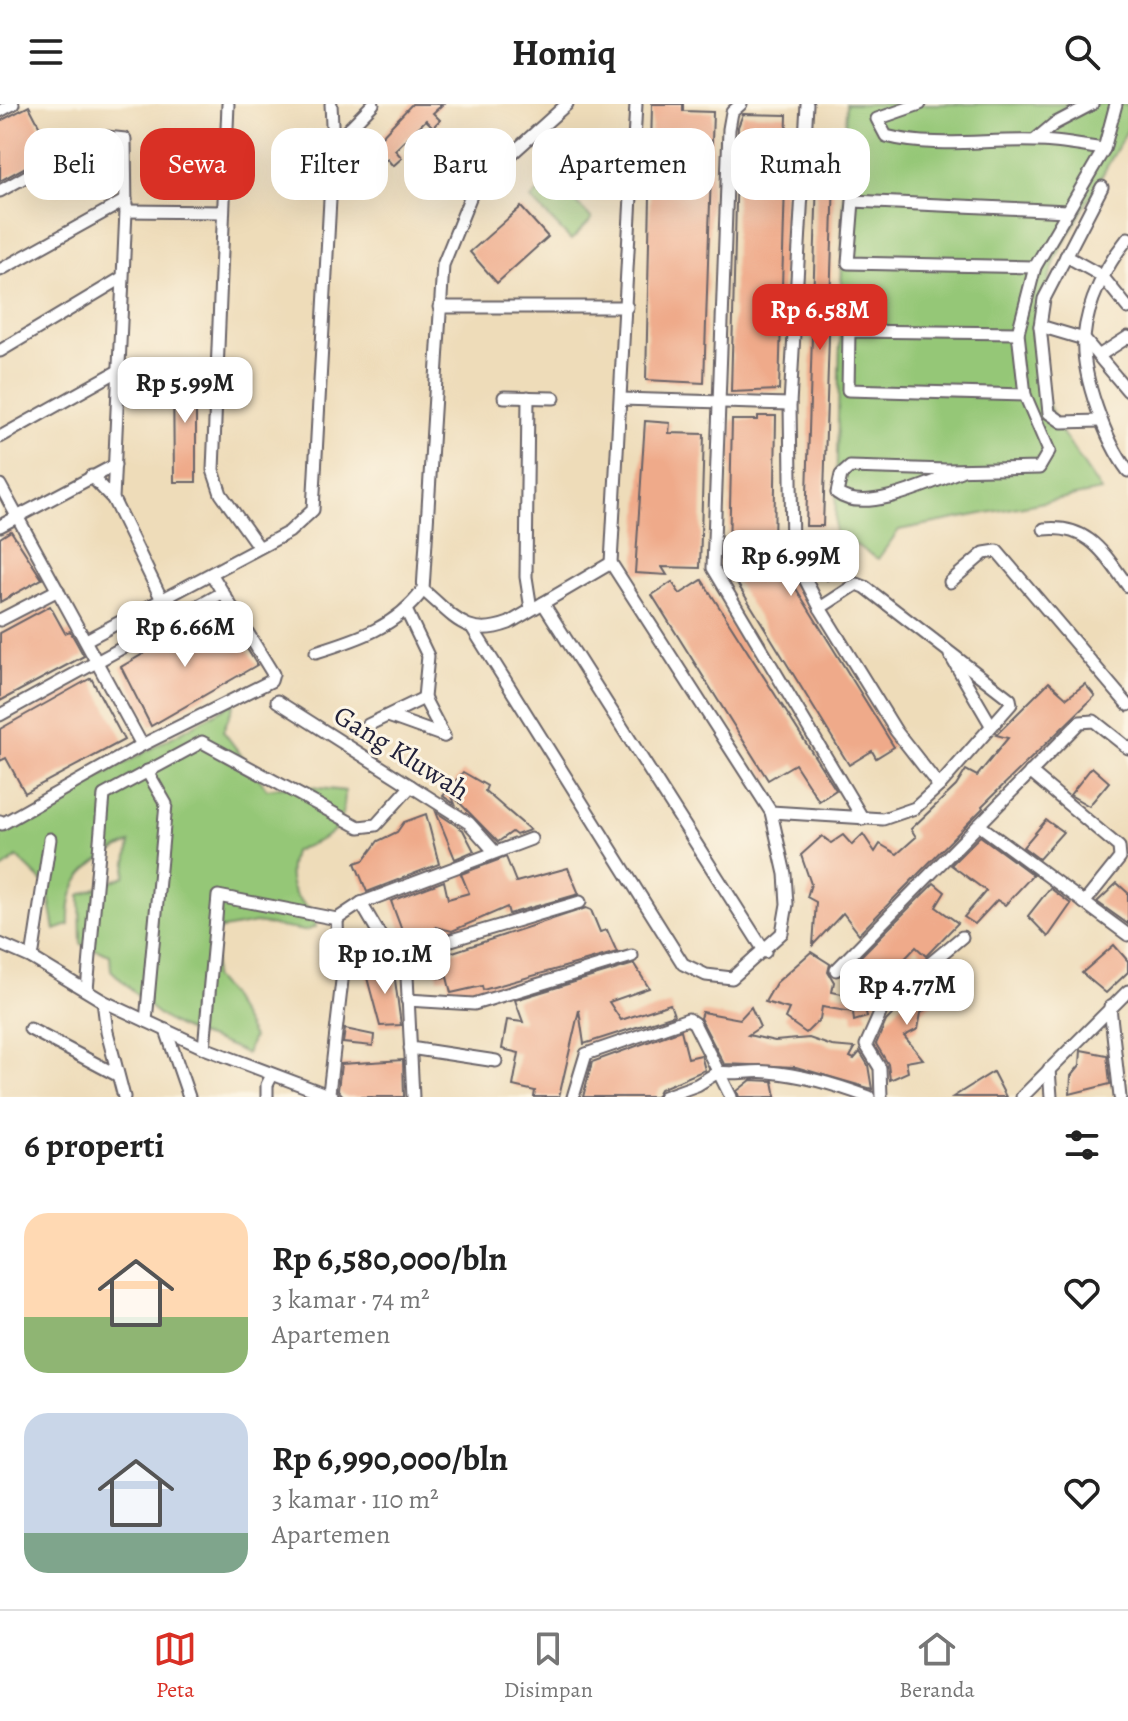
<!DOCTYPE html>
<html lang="id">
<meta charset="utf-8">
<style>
:root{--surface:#fff;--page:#f6f6f6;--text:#222;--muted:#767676;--line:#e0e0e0;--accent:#d93025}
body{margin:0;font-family:Alegreya,serif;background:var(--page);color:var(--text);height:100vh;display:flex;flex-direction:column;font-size:30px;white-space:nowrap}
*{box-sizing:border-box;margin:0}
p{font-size:26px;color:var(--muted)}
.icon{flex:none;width:44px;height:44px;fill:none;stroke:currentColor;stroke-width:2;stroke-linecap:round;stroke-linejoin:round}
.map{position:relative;height:993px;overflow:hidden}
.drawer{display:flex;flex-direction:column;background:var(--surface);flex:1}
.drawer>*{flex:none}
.guide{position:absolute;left:24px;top:24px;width:1080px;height:72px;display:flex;gap:16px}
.price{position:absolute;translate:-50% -68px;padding:0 18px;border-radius:16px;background:#fff;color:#222;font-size:26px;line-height:52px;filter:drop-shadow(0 2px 4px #0008)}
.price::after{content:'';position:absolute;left:50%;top:48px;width:24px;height:18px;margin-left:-12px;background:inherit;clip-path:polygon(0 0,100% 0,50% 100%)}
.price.selected{background:var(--accent);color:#fff}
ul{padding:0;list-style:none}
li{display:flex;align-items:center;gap:24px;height:200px;padding:0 24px}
li span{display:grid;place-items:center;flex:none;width:224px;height:160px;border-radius:24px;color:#555}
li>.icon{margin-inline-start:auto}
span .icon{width:96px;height:96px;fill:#fffc;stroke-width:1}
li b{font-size:34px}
h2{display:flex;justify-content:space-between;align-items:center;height:96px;padding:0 24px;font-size:34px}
.tag{padding:0 28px;border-radius:24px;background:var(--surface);box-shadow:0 8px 32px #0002;font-size:28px;line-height:72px}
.tag.selected{background:var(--accent);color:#fff}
header{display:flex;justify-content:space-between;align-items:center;height:104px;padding:0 24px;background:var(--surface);font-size:36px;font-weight:700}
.dock{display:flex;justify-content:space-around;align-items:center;height:112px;border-top:2px solid var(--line);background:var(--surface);font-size:22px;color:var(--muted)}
.dock a{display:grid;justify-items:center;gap:4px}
.dock .selected{color:var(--accent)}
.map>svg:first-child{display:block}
.green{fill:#95c777;stroke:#5c7459;stroke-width:2}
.building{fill:#efaa8a}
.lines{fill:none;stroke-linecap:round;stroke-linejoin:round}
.street-casing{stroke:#696367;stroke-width:15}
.street{stroke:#fff;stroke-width:11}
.labels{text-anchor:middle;stroke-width:6;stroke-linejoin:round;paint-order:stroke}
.street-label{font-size:28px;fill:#22223b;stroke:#fcf5e5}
</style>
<header><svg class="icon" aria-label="menu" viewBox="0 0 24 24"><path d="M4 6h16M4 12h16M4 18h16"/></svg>Homiq<svg class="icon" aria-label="search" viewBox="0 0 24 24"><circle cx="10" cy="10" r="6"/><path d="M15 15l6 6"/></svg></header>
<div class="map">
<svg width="1128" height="993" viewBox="0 0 1128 993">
<rect width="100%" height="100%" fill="#fcf5e5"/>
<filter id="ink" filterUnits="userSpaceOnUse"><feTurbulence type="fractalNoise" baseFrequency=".0125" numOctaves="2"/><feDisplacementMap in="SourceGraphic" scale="16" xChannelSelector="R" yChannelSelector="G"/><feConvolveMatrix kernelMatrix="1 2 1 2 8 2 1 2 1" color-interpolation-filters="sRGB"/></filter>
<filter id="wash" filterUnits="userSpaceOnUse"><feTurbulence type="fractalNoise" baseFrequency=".006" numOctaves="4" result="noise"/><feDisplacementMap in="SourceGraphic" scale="32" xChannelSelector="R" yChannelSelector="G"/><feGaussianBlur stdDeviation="1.8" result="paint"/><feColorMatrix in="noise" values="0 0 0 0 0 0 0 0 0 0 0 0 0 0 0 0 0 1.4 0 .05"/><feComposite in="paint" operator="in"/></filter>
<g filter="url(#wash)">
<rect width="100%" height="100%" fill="#eedcb9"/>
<g class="green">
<path d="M846,0h282v25l-71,127 -23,68 8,65 15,36 44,66 -202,39 -21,29 -43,-27z"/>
<path d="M553,74l39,41 -21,21 -40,-41z"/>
<path d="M235,598l-12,29 44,58 26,-4 52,6c-1,44 -16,45 -52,61 -7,23 -4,44 18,57l5,18 -12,4 -48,-8 -39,7 -4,47 15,17 25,43 -7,17c-22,-14 -47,-16 -69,-28 -25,-13 -46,-37 -66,-56l-1,-15 -29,-11 -1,-49 45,-19 5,-33c-40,19 -63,34 -61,82l-14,5 -8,-44 -30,-29 -17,14v-38z"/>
</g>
<g id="blocks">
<g class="building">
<path d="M412,0h31l-10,9 7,7 -7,7 -7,-7 -31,30 7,8 -9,8 -6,-7 -6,5 -16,-19 11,-9 3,3z"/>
<path d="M652,0h31v7l30,1 -9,271 -58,-3z"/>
<path d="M29,2l24,46 -53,29v-60z"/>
<path d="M743,10l44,1 -8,275 -48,2 7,-265z"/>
<path d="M817,73l17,1 -11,348h-17z"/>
<path d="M521,103l27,30 -51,46 -27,-31z"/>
<path d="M196,265v113h-22l-1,-112z"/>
<path d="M758,312h18l-2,137 120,194 -18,11 -4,-7 -23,14 -115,-187 40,-25 -45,-1 3,-132h26z"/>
<path d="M645,317l25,2 -1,10 35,1 -4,134 -38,-1 5,8 -32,-2z"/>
<path d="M11,427l31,48 -42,23v-64z"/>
<path d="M819,431l23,35 -15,10 -23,-35z"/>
<path d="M702,476l134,210 -17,11 -24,-37 -27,16 -116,-185 20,-13 8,12z"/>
<path d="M50,502l15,27 5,-2 14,25 -84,45v-68z"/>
<path d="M211,510l21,36 12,-6 13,21 -106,61 -30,-59z"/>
<path d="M91,574l33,62 -99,53 -19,-35 -6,3v-32z"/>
<path d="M1049,578l18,16 18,-14 10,12 -113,110 1,2 -124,126 -16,-21 -30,32 3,-43 -9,-5 4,-13 -10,-29 21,-19 9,7 12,-8 9,10 11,-11 12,18 5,-8 17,10 19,-17 -5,-8 45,-43 10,-16 11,6 31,-38 -12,-3z"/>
<path d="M1092,663l17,15 -20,24 -19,-11z"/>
<path d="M463,668l24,14 -2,5 45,39 -14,5 -4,-3 -14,10 -47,-48 4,10 -12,-8z"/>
<path d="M436,708l27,18 11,21 -19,8z"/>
<path d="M426,710l13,50 -72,28 -12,-29 9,-3 14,-19 19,-9 7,-10z"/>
<path d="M1046,716l17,12 -24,27 -16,-12z"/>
<path d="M980,732l53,39 -28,30 -8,-5 -22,24 -11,-7 22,-26 -35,-26z"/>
<path d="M506,753l10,25 52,-14 11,26 -70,20 -2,-7 -55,24 -16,-4 2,8 -31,9 -16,-43 53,-20 4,18 21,-6 -8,-19z"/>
<path d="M934,779l11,9 -9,15 22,16 -32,33 -10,-9 -40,42 7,3 -9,14 -9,1 2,10 -13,4 -1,-9 -31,-5 -2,12 -14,14 -21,-15 4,-9 -24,-7 11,-19 35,-31 19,12 -2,8 6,10 -2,10 35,7 6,-18 -21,-16z"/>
<path d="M1117,779l11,10v31l-31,-22z"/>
<path d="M1050,784l21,16 -23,33 -20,-21z"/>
<path d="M586,804l5,2 9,22 7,-2 10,22 -134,38 -1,-4 -31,7 -4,-16 -9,1 -5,-24 10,-3 1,4z"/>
<path d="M1114,841l14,16v11l-22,21 -24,-20z"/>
<path d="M634,860l15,24 -40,14 12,18 49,-16 4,11 -90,29 -5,-34 -20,87h-25l1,-6 -22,-5 6,-33 -17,-4 5,-29 16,2 -8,-22z"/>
<path d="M391,863h6l-2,13 6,45 -21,1 -14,-52z"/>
<path d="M931,870l17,15 -27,24 -3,16 -14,7 19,23 -17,3 2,10 -18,8 -2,-16 -12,-20 10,-23z"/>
<path d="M751,903l9,20 -12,8 27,6 34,-3 23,8 23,2 -5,9 4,2 6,-7 8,13 4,24 -76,-22 -72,-3 -24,-46 2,-6 38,7z"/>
<path d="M345,925l29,6 -1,11 -30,-3z"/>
<path d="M681,926l7,28 13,-3 4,15 -45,19 -4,8h-73l9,-35z"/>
<path d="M1081,946l26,5 3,29 -40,10 1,-18 9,-11z"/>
<path d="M403,956l1,37h-60l-6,-7 3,-26z"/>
<path d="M993,968l13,25h-53z"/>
<path d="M751,976l22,1 3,16h-37l-2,-6z"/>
</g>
</g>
</g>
<g filter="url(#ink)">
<use href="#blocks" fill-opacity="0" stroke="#696367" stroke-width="2"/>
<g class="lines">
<g class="street-casing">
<g id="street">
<path d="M228,0l-15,366 8,24 37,52"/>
<path d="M741,0l-9,8 -3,17 -16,439 150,251"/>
<path d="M920,0l-43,15 9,17c50,13 100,3 150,5 22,0 46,5 68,8"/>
<path d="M0,7l13,-7"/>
<path d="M1035,36l19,-16 38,-20"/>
<path d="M333,41l40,-41"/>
<path d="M0,87l90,-50 17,-4 18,2 1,72 -13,288 49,101"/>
<path d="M126,107l97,1"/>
<path d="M1128,134c-22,27 -41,65 -44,100 -3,37 22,104 44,133"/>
<path d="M1066,152l36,20 26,32"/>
<path d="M1035,163l-187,-4 5,-62 215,10"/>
<path d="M0,166l126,-70"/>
<path d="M439,203h188"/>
<path d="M1040,222l44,13 44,52"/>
<path d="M1018,229l-169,-2 -1,59 177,5"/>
<path d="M0,247l120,-72"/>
<path d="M1100,251l28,-18"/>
<path d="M504,293l50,1"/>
<path d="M528,293l-2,180 5,32"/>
<path d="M621,295l169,5"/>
<path d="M1100,317l-38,1 -13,-9 -9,-87 4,-27 58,-112"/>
<path d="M0,333l118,-66"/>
<path d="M963,366c-31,12 -98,45 -126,23l4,-18 9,-8 97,3 92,-2 10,-17 -24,-56 -7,-62 17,-66 69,-118 12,-45"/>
<path d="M91,372l22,23"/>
<path d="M0,381l142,260"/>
<path d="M0,422l115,-61"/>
<path d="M1044,425c45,-5 60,25 84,57"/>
<path d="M950,478l34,-29 13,-2 131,154"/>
<path d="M423,486c31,26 43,49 86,33l102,-60"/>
<path d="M543,499l222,349"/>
<path d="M820,504l37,-24 8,3 145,112 1,5 -72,82"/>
<path d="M407,508l21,44 -4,42 20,38"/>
<path d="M0,516l58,-30"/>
<path d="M473,525l210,335 23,11 26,3 50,-45 5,-29 -2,-30 -14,-62 -160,-249 25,-459"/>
<path d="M86,536l203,-108 24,-22 20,-365 -2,-41"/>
<path d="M316,548c42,-13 80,-25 107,-62l20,-325 31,-77 93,-84"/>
<path d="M950,551l41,70"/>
<path d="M277,597l192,122 25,28"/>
<path d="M0,611l222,-122"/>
<path d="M388,612l56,20"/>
<path d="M368,621l56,-27"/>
<path d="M1030,668l89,75 1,11 -36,45"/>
<path d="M771,708l112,7 32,-11 24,-22 -43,-55 -76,-123 -28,-54 -2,-150 17,-300"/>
<path d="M0,717l2,3 140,-79 129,-64 2,-7 -61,-99"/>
<path d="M979,721l149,110"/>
<path d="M361,799l33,56"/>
<path d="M0,840l32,14 71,43 101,47 129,49"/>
<path d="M406,852l7,141"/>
<path d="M32,854l18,-119"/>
<path d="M836,866l244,-248 14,-1 34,27"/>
<path d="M343,868l237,-70"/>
<path d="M87,886l17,-195 98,-53 157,85 17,-2 35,-39"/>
<path d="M407,896l67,4 158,-48"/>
<path d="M103,897l4,31 17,65"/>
<path d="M1110,903l10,90"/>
<path d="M146,917l20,-217 -19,-33"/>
<path d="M30,925l87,46"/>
<path d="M166,926l23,67"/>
<path d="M204,944l14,-152 119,23 24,-16 170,-64"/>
<path d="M410,944l86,13"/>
<path d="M1049,965l2,28"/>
<path d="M329,989l14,-121 -5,-15 -1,-38"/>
<path d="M267,993v-12l5,-10"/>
<path d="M573,993l13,-43 102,-35 6,4 37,74"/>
<path d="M664,993l33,-12 21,-13c18,3 33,-2 51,0 34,3 68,13 100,25"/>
<path d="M881,993l-1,-29 -14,-23 20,-45 76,-63"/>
<path d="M1022,993l106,-106"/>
</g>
</g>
<use href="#street" class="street"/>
</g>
</g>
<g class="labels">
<g class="street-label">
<text transform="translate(402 648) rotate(32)" y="10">Gang Kluwah</text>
</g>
</g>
</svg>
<b class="price selected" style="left:820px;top:248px">Rp 6.58M</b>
<b class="price" style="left:185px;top:321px">Rp 5.99M</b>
<b class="price" style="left:791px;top:494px">Rp 6.99M</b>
<b class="price" style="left:185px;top:565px">Rp 6.66M</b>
<b class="price" style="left:385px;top:892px">Rp 10.1M</b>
<b class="price" style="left:907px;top:923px">Rp 4.77M</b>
<div class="guide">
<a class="tag">Beli</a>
<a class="tag selected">Sewa</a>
<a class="tag">Filter</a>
<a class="tag">Baru</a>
<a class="tag">Apartemen</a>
<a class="tag">Rumah</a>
</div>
</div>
<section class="drawer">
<h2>6 properti<svg class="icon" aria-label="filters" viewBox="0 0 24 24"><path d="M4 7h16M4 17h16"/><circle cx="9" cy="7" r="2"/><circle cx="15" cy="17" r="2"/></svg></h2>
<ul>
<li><span style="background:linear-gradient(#ffd9b3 65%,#8fb573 0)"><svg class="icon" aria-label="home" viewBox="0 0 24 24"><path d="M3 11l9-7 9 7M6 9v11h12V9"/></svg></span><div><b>Rp 6,580,000/bln</b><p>3 kamar · 74 m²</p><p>Apartemen</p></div><svg class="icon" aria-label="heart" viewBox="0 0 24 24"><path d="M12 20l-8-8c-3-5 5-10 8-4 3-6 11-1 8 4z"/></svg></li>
<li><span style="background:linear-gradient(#c9d6e8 75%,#7fa58c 0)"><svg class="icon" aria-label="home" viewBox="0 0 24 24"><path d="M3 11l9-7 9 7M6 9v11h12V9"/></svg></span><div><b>Rp 6,990,000/bln</b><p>3 kamar · 110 m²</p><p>Apartemen</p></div><svg class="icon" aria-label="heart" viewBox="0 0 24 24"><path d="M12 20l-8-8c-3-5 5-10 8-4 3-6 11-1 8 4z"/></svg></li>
</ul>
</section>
<nav class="dock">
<a class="selected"><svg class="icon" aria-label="map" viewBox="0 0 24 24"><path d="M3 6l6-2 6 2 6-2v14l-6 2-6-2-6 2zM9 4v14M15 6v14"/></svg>Peta</a>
<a><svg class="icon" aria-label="saved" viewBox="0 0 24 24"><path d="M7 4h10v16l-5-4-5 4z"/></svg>Disimpan</a>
<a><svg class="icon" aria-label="home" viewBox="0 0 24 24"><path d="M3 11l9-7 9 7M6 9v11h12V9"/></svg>Beranda</a>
</nav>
